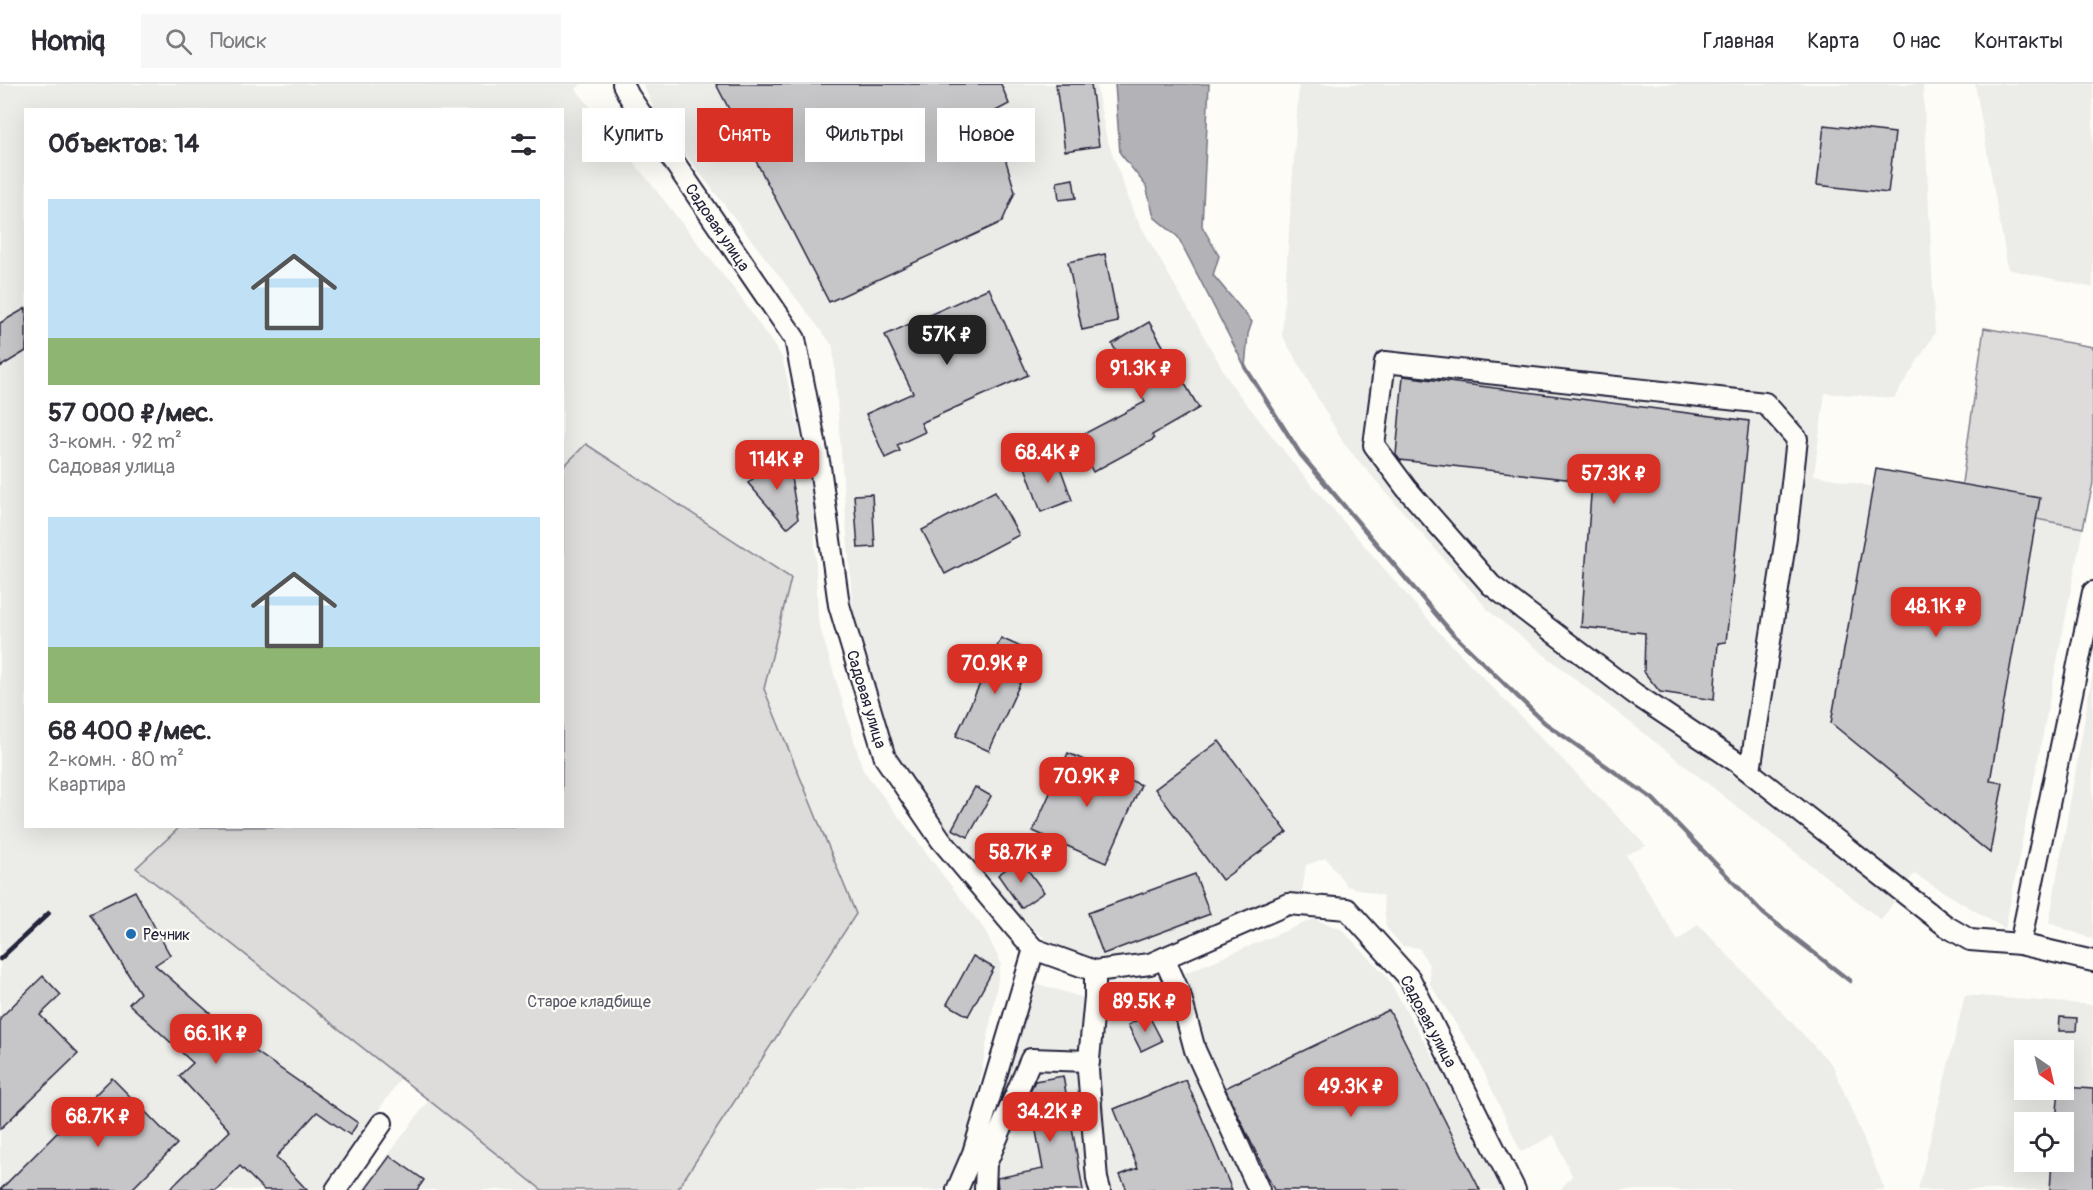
<!DOCTYPE html>
<html lang="ru">
<meta charset="utf-8">
<style>
:root{--surface:#fff;--page:#f7f7f7;--text:#2b2b33;--muted:#7c7c81;--line:#e1e1e2;--accent:#d93025}
body{margin:0;font-family:Pangolin,sans-serif;background:var(--page);color:var(--text);height:100vh;display:flex;flex-direction:column;font-size:22px;white-space:nowrap}
*{box-sizing:border-box;margin:0}
p{font-size:20px;color:var(--muted)}
.icon{flex:none;width:33px;height:33px;fill:none;stroke:currentColor;stroke-width:2;stroke-linecap:round;stroke-linejoin:round}
.map{position:relative;flex:1;overflow:hidden}
.sheet{position:absolute;left:24px;top:24px;width:540px;height:720px;display:flex;flex-direction:column;background:var(--surface);border-radius:0px;box-shadow:0 6px 24px #0002}
.sheet>*{flex:none}
.hud{position:absolute;left:582px;top:24px;width:570px;height:54px;display:flex;gap:12px}
.needle{width:39px;rotate:146deg}
.buttons{position:absolute;left:2014px;top:956px;display:grid;gap:12px}
.buttons a{display:grid;place-items:center;width:60px;height:60px;border-radius:0px;background:var(--surface);box-shadow:0 6px 24px #0002;font-size:30px}
.price{position:absolute;translate:-50% -51px;padding:0 14px;border-radius:12px;background:var(--accent);color:#fff;font-size:20px;line-height:39px;filter:drop-shadow(0 2px 3px #0008)}
.price::after{content:'';position:absolute;left:50%;top:36px;width:18px;height:14px;margin-left:-9px;background:inherit;clip-path:polygon(0 0,100% 0,50% 100%)}
.price.current{background:#222;color:#fff}
ul{padding:0;list-style:none}
li{display:grid;align-content:center;gap:12px;height:318px;padding:0 24px}
li span{display:grid;place-items:center;height:186px;border-radius:0px;color:#555}
li>.icon{margin-inline-start:auto}
span .icon{width:108px;height:108px;fill:#fffc;stroke-width:1}
li b{font-size:26px}
h2{display:flex;justify-content:space-between;align-items:center;height:72px;padding:0 24px;font-size:26px}
.pill{padding:0 21px;border-radius:0px;background:var(--surface);box-shadow:0 6px 24px #0002;font-size:21px;line-height:54px}
.pill.current{background:var(--accent);color:#fff}
header{display:flex;align-items:center;gap:36px;box-sizing:border-box;height:84px;padding:0 30px;background:var(--surface);border-bottom:2px solid var(--line)}
header strong{font-size:28px}
nav{display:flex;gap:33px;margin-inline-start:auto;font-size:21px}
.search{width:420px;height:54px;background:var(--page);display:flex;align-items:center;gap:15px;box-sizing:border-box;padding:0 21px;border-radius:0px;color:var(--muted);font-size:22px}
.map>svg:first-child{display:block}
.built{fill:#ecece9;fill-rule:evenodd}
.green{fill:#dddcdb;stroke:#807f8b;stroke-width:1.5}
.water{fill:#b2b2b7;stroke:#787885;stroke-width:1.5}
.lines{fill:none;stroke-linecap:round;stroke-linejoin:round}
.stream{stroke:#787885;stroke-width:4.5}
.building{fill:#c6c6c8;stroke:#22223b;stroke-width:1.5}
.minor-casing{stroke:#22223b;stroke-width:24}
.minor{stroke:#fdfcf7;stroke-width:20}
.rail{stroke:#22223b;stroke-width:4.5}
.poi-dot{fill:#1f6fb2;stroke:#fdfcf7;stroke-width:2}
.labels{text-anchor:middle;stroke-width:4.5;stroke-linejoin:round;paint-order:stroke}
.street-label{font-size:16px;fill:#22223b;stroke:#fdfcf7}
.poi-label{font-size:16px;fill:#22223b;stroke:#fdfcf7;text-anchor:start}
.park-label{font-size:16px;fill:#5a5a6b;stroke:#fdfcf7}
</style>
<header>
<strong>Homiq</strong>
<div class="search"><svg class="icon" aria-label="search" viewBox="0 0 24 24"><circle cx="10" cy="10" r="6"/><path d="M15 15l6 6"/></svg>Поиск</div>
<nav><a>Главная</a><a>Карта</a><a>О нас</a><a>Контакты</a></nav>
</header>
<div class="map">
<svg width="2093" height="1106" viewBox="0 0 2093 1106">
<rect width="100%" height="100%" fill="#fdfcf7"/>
<filter id="ink" filterUnits="userSpaceOnUse"><feTurbulence type="fractalNoise" baseFrequency=".0167" numOctaves="2"/><feDisplacementMap in="SourceGraphic" scale="12" xChannelSelector="R" yChannelSelector="G"/><feConvolveMatrix kernelMatrix="1 2 1 2 8 2 1 2 1" color-interpolation-filters="sRGB"/></filter>
<g filter="url(#ink)">
<g class="built">
<path d="M0,0h581l-5,5 165,209 41,59 31,132 5,132 45,149 121,159 17,34 -34,190 -16,37h-274l179,-276 -92,-225 27,-111 -204,-134 -24,23 -1,-357h-536v716l154,1 -43,41 264,210 -78,112h-323z"/>
<path d="M643,0h453l10,52 28,78 97,170 67,85 141,163 207,214 -20,9 52,86 20,-17 135,142 52,124h-325l12,-14 -18,-41 -33,17 -45,-97 -46,-71 -1,-19 -10,-17 -17,-2 -16,-19 -3,-31 -36,-10 -21,-28 -20,7 -4,27 -178,81 -42,-4 -62,-51 -63,-71 -72,-106 -31,-115 -21,-280 -174,-226z"/>
<path d="M1299,0h624l12,249 -41,65 -69,-5 -11,82 269,53 -78,401 -91,-55 -33,46 -391,-308 -146,-168 -62,-109z"/>
<path d="M1975,0h118v204l-85,-19z"/>
<path d="M2093,587v268l-44,-16z"/>
<path d="M1314,835l27,10 44,45 60,103 59,113h-538l55,-158 10,-50 70,21 53,-17z"/>
<path d="M1965,911l128,10v185h-175zM2025,966h39v39h-39zM2025,1038h39v39h-39z"/>
<path d="M429,1016l113,90h-180z"/>
</g>
<g class="green">
<path d="M1984,244l109,19v136l-10,45 -124,-24z"/>
<path d="M586,360l205,134 -27,111 92,225 -179,276h-135l-406,-322 44,-41 382,-1 1,-359z"/>
</g>
<path class="water" d="M1115,0h94l-7,142 17,30 -6,19 39,47 -4,12 -3,33 -67,-130 -24,-20 -8,-31 -26,-33z"/>
<g class="lines">
<path class="stream" d="M1245,283l56,88 151,178 93,90 108,76 111,115 86,67"/>
</g>
<g class="building">
<path d="M716,0h285l8,20 -17,9 23,79 -13,30 -173,80z"/>
<path d="M1056,0h35l8,62 -34,5z"/>
<path d="M1824,41l71,8 -7,60 -71,-8z"/>
<path d="M1073,95l3,19 -17,2 -2,-18z"/>
<path d="M1105,170l13,68 -36,8 -14,-68z"/>
<path d="M989,204l39,87 -107,48 4,9 -28,13 3,6 -15,7 -19,-44 47,-21 -28,-58z"/>
<path d="M26,224v43l-26,16v-44z"/>
<path d="M1149,238l50,86 -47,27 2,4 -61,33 -17,-34 69,-36 -33,-58z"/>
<path d="M1403,292l346,45 -23,221 -8,1 -4,57 -54,-8 -16,-20 1,-39 -64,-6 11,-145 -192,-22 -4,-5z"/>
<path d="M780,372l9,10 9,53 -11,9 -39,-45z"/>
<path d="M1056,372l16,44 -31,12 -16,-45z"/>
<path d="M1876,385l164,29 -50,283 13,2 -13,70 -159,-130z"/>
<path d="M995,407l24,44 -74,39 -23,-44z"/>
<path d="M872,410l3,53 -17,1 -4,-53z"/>
<path d="M1001,554l33,15 -45,98 -33,-15z"/>
<path d="M1219,657l68,91 -65,48 -67,-91z"/>
<path d="M1068,669l73,32 -35,78 -73,-32z"/>
<path d="M975,703l16,9 -23,41 -16,-8z"/>
<path d="M1020,775l24,33 -23,16 -23,-33z"/>
<path d="M1195,790l15,40 -107,40 -15,-41z"/>
<path d="M135,807l35,64 -15,10 90,79 113,79 -8,12 -33,-23 -41,45 31,33h-43l-24,-24 -24,24h-47l61,-59 -51,-55 14,-13 -64,-59 11,-11 -50,-80z"/>
<path d="M973,872l21,12 -26,48 -21,-12z"/>
<path d="M43,892l18,19 -21,20 38,39 -78,75v-111z"/>
<path d="M1389,926l91,180h-206l-49,-102z"/>
<path d="M1148,930l14,27 -21,10 -13,-26z"/>
<path d="M2060,933l17,1 -1,13h-17z"/>
<path d="M1063,992l20,114h-85l-1,-12 46,-9 -14,-76 6,-12z"/>
<path d="M112,994l65,66 -46,46h-131z"/>
<path d="M1186,996l46,110h-105l-7,-15 18,-7 -24,-59z"/>
<path d="M2064,1003l29,2v101h-43l2,-29h12v-39h-8l3,-33h5z"/>
<path d="M390,1072l34,24 -7,10h-52z"/>
</g>
<g class="lines">
<g class="minor-casing">
<g id="minor">
<path d="M623,0l6,12 166,243 25,128 19,138 46,153 56,82 75,89 18,20 61,22 55,-7 138,-60 59,5 63,70 105,211"/>
<path d="M2093,508l-73,352 73,17"/>
<path d="M1750,687l36,-234 11,-98 -32,-36 -380,-41 -11,83 32,43 85,97 144,109 102,68 209,164 24,14 50,4"/>
<path d="M1164,874l16,36 15,56 64,140"/>
<path d="M1095,887v26l-7,73 9,109 3,11"/>
<path d="M336,1106l46,-67"/>
<path d="M957,1106l16,-37 61,-204"/>
<path d="M985,1106l1,-26 45,-105 58,2"/>
</g>
</g>
<use href="#minor" class="minor"/>
<path class="rail" d="M0,875l49,-46"/>
</g>
</g>
<circle class="poi-dot" cx="131" cy="850" r="6"/>
<g class="labels">
<g class="street-label">
<text transform="translate(718 143) rotate(56)" y="6">Садовая улица</text>
<text transform="translate(867 615) rotate(73)" y="6">Садовая улица</text>
<text transform="translate(1429 937) rotate(62)" y="6">Садовая улица</text>
</g>
<g class="poi-label">
<text x="143" y="856">Речник</text>
</g>
<g class="park-label">
<text x="589" y="923">Старое кладбище</text>
</g>
</g>
</svg>
<div class="buttons">
<a><svg class="needle" viewBox="-14 -14 28 28"><path d="M0-13l5 13h-10z" fill="#e53935"/><path d="M0 13l5-13h-10z" fill="#7c7c81"/></svg></a>
<a><svg class="icon" aria-label="locate" viewBox="0 0 24 24"><circle cx="12" cy="12" r="6"/><path d="M12 2v4M12 18v4M2 12h4M18 12h4"/></svg></a>
</div>
<b class="price current" style="left:947px;top:282px">57K ₽</b>
<b class="price" style="left:1141px;top:316px">91.3K ₽</b>
<b class="price" style="left:1048px;top:400px">68.4K ₽</b>
<b class="price" style="left:777px;top:407px">114K ₽</b>
<b class="price" style="left:1614px;top:421px">57.3K ₽</b>
<b class="price" style="left:1936px;top:554px">48.1K ₽</b>
<b class="price" style="left:995px;top:611px">70.9K ₽</b>
<b class="price" style="left:1087px;top:724px">70.9K ₽</b>
<b class="price" style="left:1021px;top:800px">58.7K ₽</b>
<b class="price" style="left:1145px;top:949px">89.5K ₽</b>
<b class="price" style="left:216px;top:981px">66.1K ₽</b>
<b class="price" style="left:1351px;top:1034px">49.3K ₽</b>
<b class="price" style="left:1050px;top:1059px">34.2K ₽</b>
<b class="price" style="left:98px;top:1064px">68.7K ₽</b>
<div class="hud">
<a class="pill">Купить</a>
<a class="pill current">Снять</a>
<a class="pill">Фильтры</a>
<a class="pill">Новое</a>
</div>
<section class="sheet">
<h2>Объектов: 14<svg class="icon" aria-label="filters" viewBox="0 0 24 24"><path d="M4 7h16M4 17h16"/><circle cx="9" cy="7" r="2"/><circle cx="15" cy="17" r="2"/></svg></h2>
<ul>
<li><span style="background:linear-gradient(#bfe0f5 75%,#8fb573 0)"><svg class="icon" aria-label="home" viewBox="0 0 24 24"><path d="M3 11l9-7 9 7M6 9v11h12V9"/></svg></span><div><b>57 000 ₽/мес.</b><p>3-комн. · 92 m²</p><p>Садовая улица</p></div></li>
<li><span style="background:linear-gradient(#bfe0f5 70%,#8fb573 0)"><svg class="icon" aria-label="home" viewBox="0 0 24 24"><path d="M3 11l9-7 9 7M6 9v11h12V9"/></svg></span><div><b>68 400 ₽/мес.</b><p>2-комн. · 80 m²</p><p>Квартира</p></div></li>
</ul>
</section>
</div>
